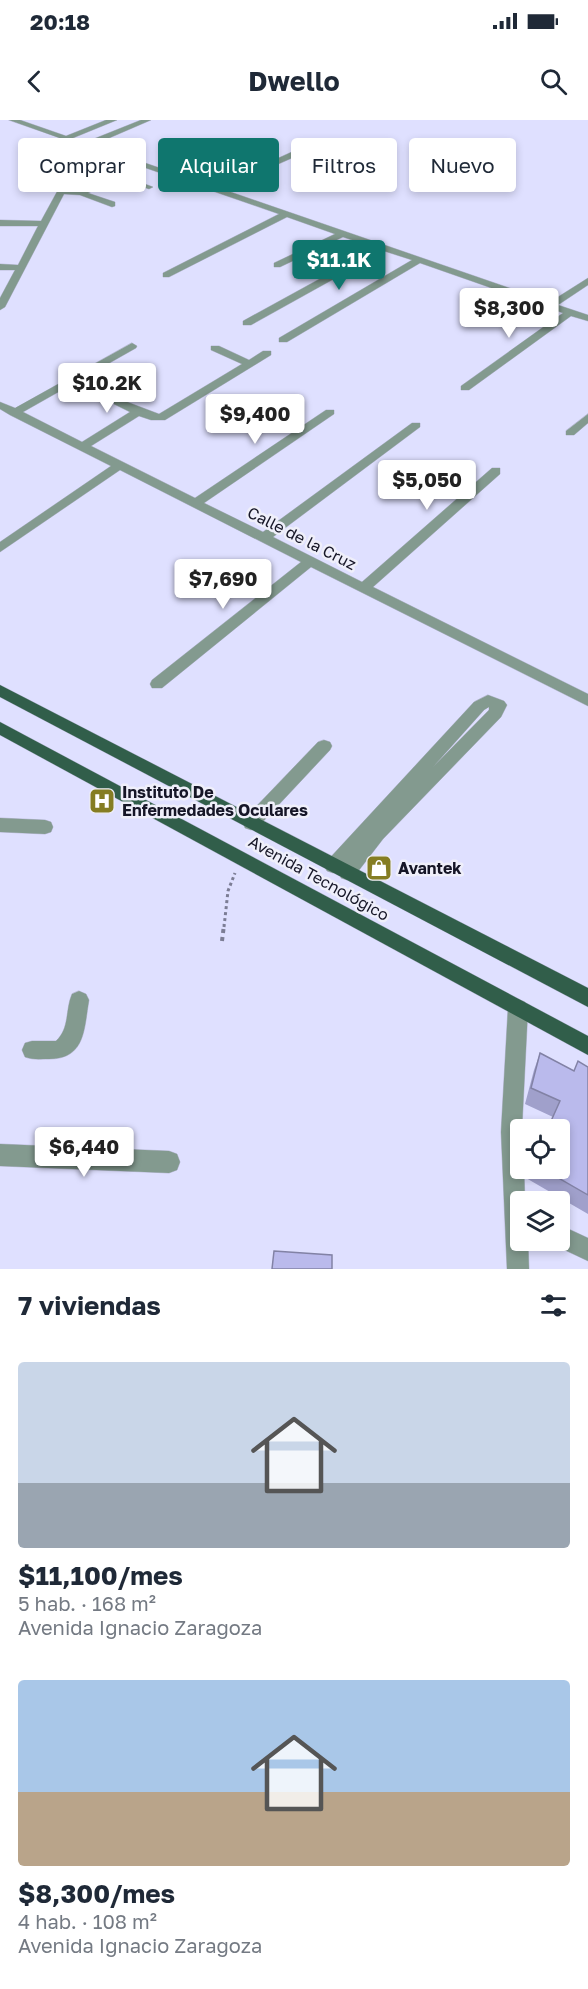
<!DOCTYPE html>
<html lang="es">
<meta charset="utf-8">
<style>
:root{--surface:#fff;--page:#f2f2f3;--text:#1f2937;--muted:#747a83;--accent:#0f766e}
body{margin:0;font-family:"Golos Text",sans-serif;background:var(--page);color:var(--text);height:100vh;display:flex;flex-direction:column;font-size:22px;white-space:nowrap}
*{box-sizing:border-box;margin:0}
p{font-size:20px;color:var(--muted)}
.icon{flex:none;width:33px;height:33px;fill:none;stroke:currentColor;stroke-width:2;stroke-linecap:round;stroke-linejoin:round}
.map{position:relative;height:1149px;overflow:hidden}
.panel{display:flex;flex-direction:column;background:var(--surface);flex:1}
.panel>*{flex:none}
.banner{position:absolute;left:18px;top:18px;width:552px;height:54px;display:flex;gap:12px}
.controls{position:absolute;left:510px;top:999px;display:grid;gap:12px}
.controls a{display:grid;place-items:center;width:60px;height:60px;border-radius:6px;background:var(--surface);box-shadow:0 3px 9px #0003;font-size:30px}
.price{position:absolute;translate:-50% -51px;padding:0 14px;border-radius:6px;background:#fff;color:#222;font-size:20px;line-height:39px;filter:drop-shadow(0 2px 3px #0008)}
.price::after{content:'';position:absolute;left:50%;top:36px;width:18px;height:14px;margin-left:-9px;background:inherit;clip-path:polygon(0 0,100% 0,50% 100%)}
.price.on{background:var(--accent);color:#fff}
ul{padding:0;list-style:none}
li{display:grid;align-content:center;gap:12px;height:318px;padding:0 18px}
li span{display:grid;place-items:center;height:186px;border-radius:6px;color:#555}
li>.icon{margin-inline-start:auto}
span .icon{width:108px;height:108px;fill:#fffc;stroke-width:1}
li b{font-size:26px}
h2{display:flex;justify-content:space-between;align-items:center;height:72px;padding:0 18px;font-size:26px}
.pill{padding:0 21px;border-radius:6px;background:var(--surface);box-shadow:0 3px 9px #0003;font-size:21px;line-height:54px}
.pill.on{background:var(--accent);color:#fff}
.status{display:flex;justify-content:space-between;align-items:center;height:42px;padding:0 30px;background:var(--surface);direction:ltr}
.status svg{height:16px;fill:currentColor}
header{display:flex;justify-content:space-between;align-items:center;height:78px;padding:0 18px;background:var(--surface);font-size:27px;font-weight:700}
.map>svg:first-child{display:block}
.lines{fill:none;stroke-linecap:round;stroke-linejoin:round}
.minor-casing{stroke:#bbbcd8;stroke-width:1}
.major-casing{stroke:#bbbcd8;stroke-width:1}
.path-far1{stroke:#7c7d95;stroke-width:3;stroke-dasharray:3 3;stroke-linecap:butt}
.path{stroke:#7c7d95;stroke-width:4;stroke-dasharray:4 4;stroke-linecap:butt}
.minor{fill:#839a8f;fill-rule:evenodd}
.major{fill:#315e4a;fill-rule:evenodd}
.wall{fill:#a0a0cb}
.building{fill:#babaec;stroke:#8282a5;stroke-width:1.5}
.labels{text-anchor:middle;stroke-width:5;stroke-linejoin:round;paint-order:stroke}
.street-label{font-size:16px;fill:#161627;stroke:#efeffa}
.poi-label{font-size:16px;font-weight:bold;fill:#161627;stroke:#efeffa;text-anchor:start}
</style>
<div class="status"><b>20:18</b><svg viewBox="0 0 49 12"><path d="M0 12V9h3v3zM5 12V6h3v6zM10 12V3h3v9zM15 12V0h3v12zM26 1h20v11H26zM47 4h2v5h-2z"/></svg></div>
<header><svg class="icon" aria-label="back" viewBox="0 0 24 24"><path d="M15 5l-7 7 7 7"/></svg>Dwello<svg class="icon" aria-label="search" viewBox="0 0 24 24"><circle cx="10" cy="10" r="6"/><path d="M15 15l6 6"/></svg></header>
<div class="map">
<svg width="588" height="1149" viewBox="0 0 588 1149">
<rect width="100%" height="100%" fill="#dfe0ff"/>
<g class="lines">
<g class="minor-casing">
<g id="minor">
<path d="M9,0h11l46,16 40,-16h11l-44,18 13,4 55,-22h10l-58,25 122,42 105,-48h6v4l-104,46 328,113 38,-24v7l-30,20 30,10v6l-17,-5 -102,74h-8v-4l102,-73 -143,-50 -133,79h-8v-4l133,-78 -28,-9 -133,74h-8v-4l133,-73 -33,-11 -63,30h-6v-4l61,-29 -48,-17 -118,60h-6v-4l116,-59 -191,-66 -21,41 13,1 31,-14 -20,-7 -1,-2 4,-2 59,22 -4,2 -30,-10 -31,14 27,9v4l-3,1 -32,-12 -16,-1 -59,113 -5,3v-12l15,-28h-15v-6l18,1 20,-39h-38v-6l41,1 41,-75z"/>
<path d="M132,223l5,3 -1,2 -113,64 59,30 48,-30 -16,-8v-4h8l37,14 83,-50 -31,-14v-4h8l30,14 14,-9h8v4l-106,65h-14l-12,-4 -48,30 104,52 131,-88h8v4l-130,89 59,29 149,-109h8v4l-147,110 89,45 130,-114h8v6l-127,113 215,107v12l-277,-139 -149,121h-10l-2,-4 2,-4 149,-118 -181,-92 -120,82v-10l111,-76 -101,-51 -10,-6v-7l15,6z"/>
<path d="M588,294v9l-14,12h-8v-4z"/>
<path d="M488,575l16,6 3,4 -6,12 -118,122 -30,39 -6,2 -6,-2 -2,-7 -6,2 -6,-2 -3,-5 3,-5 147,-159zM489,587v3l-56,57 51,-57z"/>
<path d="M324,620l6,2 2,4 -2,4 -73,78 -6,2 -6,-2 -2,-5 2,-5 73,-76z"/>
<path d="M0,698l45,2 6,2 2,5 -2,5 -6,2 -45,-2z"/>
<path d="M79,871l7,3 3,6c-5,28 -3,59 -40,59 -9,0 -16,1 -24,-2l-3,-7 3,-7 7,-2h24c14,-13 9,-31 16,-47z"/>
<path d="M518,879l7,3 3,6 -8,160h4l1,34h-5v38h8l1,29h-22l-6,-137 7,-124 3,-6z"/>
<path d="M0,1024l169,7 8,3 3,8 -3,8 -8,3 -169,-7z"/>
<path d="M560,1105l28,13v23l-36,-17 -1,-4h9z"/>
</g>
</g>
<g class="major-casing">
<g id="major">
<path d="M0,565l588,303v19l-588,-310z"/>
<path d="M0,602l588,314v19l-588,-320z"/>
</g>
</g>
<path class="path-far1" d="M224,807l4,-36 7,-18"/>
<path class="path" d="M222,821l2,-16"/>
<use href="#minor" class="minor"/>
<use href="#major" class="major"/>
</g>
<path class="wall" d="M540,933l34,18 14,-4v147l-62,-36 4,-10h30l-7,-51 -28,-13 9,-34z"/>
<g class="building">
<path d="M540,933l34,18 4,-10 10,6v128l-47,-27h19v-38h-13l13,-29 -29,-13z"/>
<path d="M274,1131l58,4v14h-60z"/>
</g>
<defs>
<g id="hospital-square" transform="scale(1.35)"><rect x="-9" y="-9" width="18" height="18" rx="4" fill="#857d23" stroke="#efeffa"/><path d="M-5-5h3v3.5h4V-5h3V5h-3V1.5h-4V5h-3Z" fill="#fff"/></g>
<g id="shop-square" transform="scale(1.35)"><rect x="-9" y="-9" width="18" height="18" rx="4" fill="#857d23" stroke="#efeffa"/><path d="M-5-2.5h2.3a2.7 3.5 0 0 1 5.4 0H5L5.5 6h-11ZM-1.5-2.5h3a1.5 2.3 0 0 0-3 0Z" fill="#fff"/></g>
</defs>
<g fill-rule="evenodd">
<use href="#hospital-square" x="102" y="681"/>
<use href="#shop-square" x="379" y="748"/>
</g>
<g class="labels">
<g class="street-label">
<text transform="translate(302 418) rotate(27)" y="6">Calle de la Cruz</text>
<text transform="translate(319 758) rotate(29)" y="6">Avenida Tecnológico</text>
</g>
<g class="poi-label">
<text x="122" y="678">Instituto De<tspan x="122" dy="18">Enfermedades Oculares</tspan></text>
<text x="398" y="754">Avantek</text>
</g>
</g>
</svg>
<div class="controls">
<a><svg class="icon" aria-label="locate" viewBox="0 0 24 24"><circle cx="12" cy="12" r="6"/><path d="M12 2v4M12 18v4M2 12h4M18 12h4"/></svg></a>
<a><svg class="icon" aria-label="layers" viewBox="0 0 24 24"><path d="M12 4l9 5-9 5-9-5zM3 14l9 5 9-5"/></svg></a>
</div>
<b class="price on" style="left:339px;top:171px">$11.1K</b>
<b class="price" style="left:509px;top:219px">$8,300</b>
<b class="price" style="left:107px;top:294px">$10.2K</b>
<b class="price" style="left:255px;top:325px">$9,400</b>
<b class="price" style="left:427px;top:391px">$5,050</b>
<b class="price" style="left:223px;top:490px">$7,690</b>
<b class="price" style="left:84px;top:1058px">$6,440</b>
<div class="banner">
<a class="pill">Comprar</a>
<a class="pill on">Alquilar</a>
<a class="pill">Filtros</a>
<a class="pill">Nuevo</a>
</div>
</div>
<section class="panel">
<h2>7 viviendas<svg class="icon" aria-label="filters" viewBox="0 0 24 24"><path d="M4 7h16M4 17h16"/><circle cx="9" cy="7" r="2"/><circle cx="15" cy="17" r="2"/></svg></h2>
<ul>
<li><span style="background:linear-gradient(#c9d6e8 65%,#9aa5b1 0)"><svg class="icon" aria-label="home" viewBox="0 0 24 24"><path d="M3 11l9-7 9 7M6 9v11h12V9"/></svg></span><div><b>$11,100/mes</b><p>5 hab. · 168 m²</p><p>Avenida Ignacio Zaragoza</p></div></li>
<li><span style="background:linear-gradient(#a9c7e8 60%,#b9a48a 0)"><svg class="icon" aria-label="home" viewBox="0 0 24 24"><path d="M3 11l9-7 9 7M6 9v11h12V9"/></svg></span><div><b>$8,300/mes</b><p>4 hab. · 108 m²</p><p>Avenida Ignacio Zaragoza</p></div></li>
</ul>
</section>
